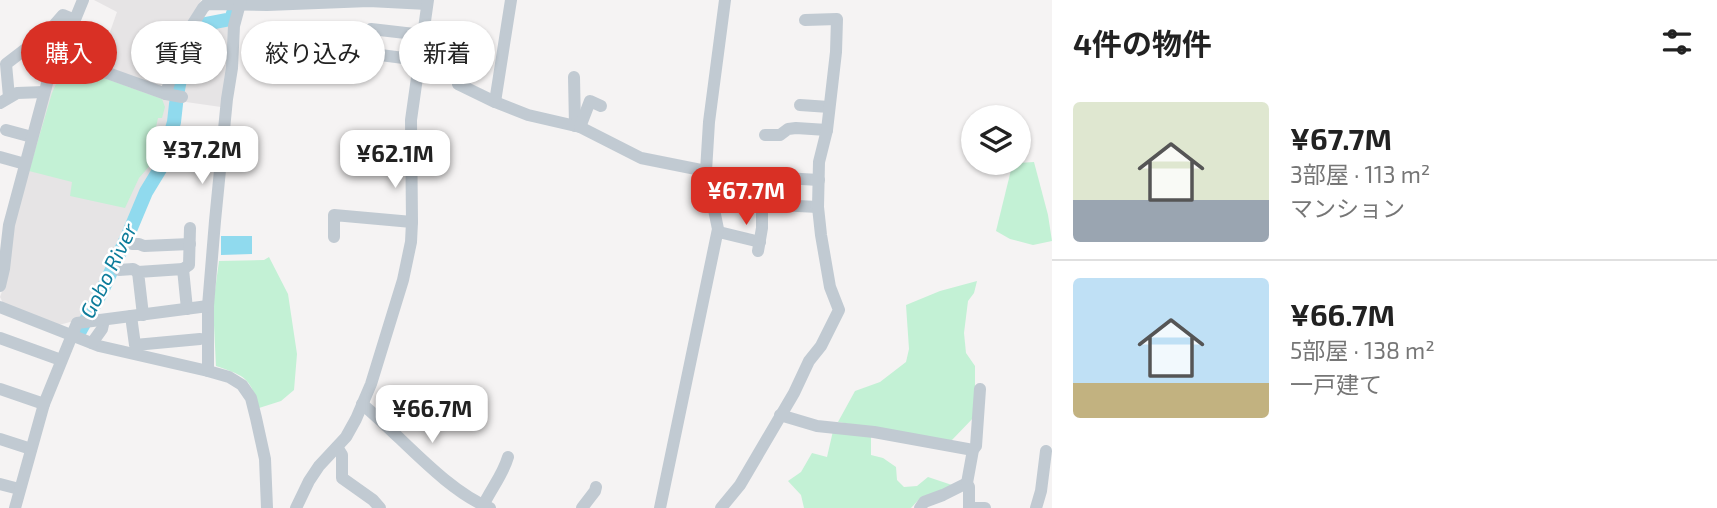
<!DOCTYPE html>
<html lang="ja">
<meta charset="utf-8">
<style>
:root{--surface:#fff;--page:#f6f6f6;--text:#222;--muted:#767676;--line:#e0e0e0;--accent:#d93025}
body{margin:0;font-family:"Exo 2","Noto Sans JP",sans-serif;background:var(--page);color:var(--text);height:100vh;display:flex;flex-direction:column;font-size:26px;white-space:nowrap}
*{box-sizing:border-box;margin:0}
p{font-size:23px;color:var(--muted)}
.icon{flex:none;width:38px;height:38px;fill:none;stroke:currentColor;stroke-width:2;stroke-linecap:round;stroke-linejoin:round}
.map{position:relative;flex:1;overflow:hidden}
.drawer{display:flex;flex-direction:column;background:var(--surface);width:665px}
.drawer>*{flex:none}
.banner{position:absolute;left:21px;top:21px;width:665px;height:63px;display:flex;gap:14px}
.fabs{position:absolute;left:961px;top:105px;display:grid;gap:14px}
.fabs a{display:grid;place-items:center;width:70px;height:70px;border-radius:50%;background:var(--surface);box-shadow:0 2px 5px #0004;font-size:35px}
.price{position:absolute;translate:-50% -60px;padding:0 16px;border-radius:14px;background:#fff;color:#222;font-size:23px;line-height:46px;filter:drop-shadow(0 2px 4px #0008)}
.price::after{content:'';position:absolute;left:50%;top:42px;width:21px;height:16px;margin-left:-10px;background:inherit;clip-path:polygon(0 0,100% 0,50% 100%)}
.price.current{background:var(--accent);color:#fff}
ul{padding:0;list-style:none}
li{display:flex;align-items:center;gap:21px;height:175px;padding:0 21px}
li+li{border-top:2px solid var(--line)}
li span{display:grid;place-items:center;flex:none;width:196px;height:140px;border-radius:7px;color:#555}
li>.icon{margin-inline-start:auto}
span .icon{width:84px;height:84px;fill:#fffc;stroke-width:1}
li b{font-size:30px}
h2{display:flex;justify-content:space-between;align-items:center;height:84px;padding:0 21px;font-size:30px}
.tag{padding:0 24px;border-radius:32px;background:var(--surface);box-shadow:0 2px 5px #0004;font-size:24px;line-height:63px}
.tag.current{background:var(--accent);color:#fff}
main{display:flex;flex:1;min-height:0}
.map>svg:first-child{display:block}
.education{fill:#e6e4e5}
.green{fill:#c3f1d5}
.water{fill:#90daee}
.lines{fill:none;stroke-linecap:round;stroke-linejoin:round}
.river{stroke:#90daee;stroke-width:14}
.minor{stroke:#c1cad2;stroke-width:12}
.labels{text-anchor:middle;stroke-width:5;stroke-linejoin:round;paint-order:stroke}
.water-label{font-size:21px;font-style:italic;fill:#0c7c9b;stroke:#fff}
</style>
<main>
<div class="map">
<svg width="1052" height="508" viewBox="0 0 1052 508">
<rect width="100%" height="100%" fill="#f5f3f3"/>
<g class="education">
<path d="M94,0h107l-36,83 -6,4 -61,-21 19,-54z"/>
<path d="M217,23h12l-2,52 -6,32 -42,-6 4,-30 10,-32 6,-11z"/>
<path d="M66,62l103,37v19l-5,29 -8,23 -14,21 -47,105 -14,23 -22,6 -56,-22 -3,-6 5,-14 5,-48 38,-143 13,-29z"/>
</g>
<g class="green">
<path d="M65,64l97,35 3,8 -3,11h-4l-6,27 4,2 -4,16 -13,15 -14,30 -55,-12 2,-14 -43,-11 23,-78z"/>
<path d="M1034,162l14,53 4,26 -19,4 -23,-6 -14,-8 15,-61 7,-7z"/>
<path d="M269,257l19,37 9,60 -3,36 -13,11 -22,7c-9,-31 -14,-32 -43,-42l-3,-61 6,-44 45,-1z"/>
<path d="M977,281l-3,12 -6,8 -4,32 2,20 9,13v50l-24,25 -113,-19 17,-31 25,-9 26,-20 3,-13 -3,-44 34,-14z"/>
<path d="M833,431l38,5v19l12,3 13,9 1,13 7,7 13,-1 11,-9 27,9 -34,11 -10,11h-107l-3,-13 -13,-14 13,-9 11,-19 15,4z"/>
</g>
<path class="water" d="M221,236h31v18l-31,1z"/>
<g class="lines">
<path class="river" d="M80,331l22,-40 26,-56 18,-43 14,-23 14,-47 3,-27 7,-36 8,-24 8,-10 31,-6 5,-14"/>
<g class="minor">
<path d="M371,29l52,6"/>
<path d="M262,35h12l16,3 10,4 18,3 12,-1 35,9 54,7"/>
<path d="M60,56l106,38 13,-48 24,-38 4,-4 60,1 102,-4 58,3"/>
<path d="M574,77l1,49"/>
<path d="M458,84l37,18 33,13 52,12 61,31 65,13"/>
<path d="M166,94l16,3"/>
<path d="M9,97l-3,-33 43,-33 14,-16 12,5"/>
<path d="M495,102l16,-102"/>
<path d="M0,103l17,-10 27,-1"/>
<path d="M800,105l29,2"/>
<path d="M580,127l10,-26 11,5"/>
<path d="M6,130l26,7"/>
<path d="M765,135h15l8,-6 8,-1 31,2"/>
<path d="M0,157l25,7"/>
<path d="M784,178l35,2"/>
<path d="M712,200l25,3 81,4"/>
<path d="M723,233l37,9"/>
<path d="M334,237v-22l78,7"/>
<path d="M132,244h7l5,2 46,-2"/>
<path d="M758,251l4,-23v-24"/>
<path d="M183,269l6,-4 1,-37"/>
<path d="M119,270l14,-1 5,3"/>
<path d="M0,286l4,-17 5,-44 40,-149 11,-20 23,-56"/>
<path d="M0,307l99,39 109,25 21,6 13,8 9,13 5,20 9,41 2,49"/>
<path d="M143,315l-5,-43 45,-3 4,40"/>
<path d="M131,316l4,29 65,-6"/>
<path d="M0,338l61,22"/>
<path d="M92,343l10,-14 2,-9"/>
<path d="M208,371v-65l7,-85 12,-122 5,-31 2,-42 7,-26"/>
<path d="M0,389l44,15"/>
<path d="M362,404c39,32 83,86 128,104"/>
<path d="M780,415l37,11 57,6 99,18"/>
<path d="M0,439l31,10"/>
<path d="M337,447l5,8v23l31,22 7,8"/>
<path d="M0,484l19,5"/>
<path d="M15,508l29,-104 33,-81 131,-17"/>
<path d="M296,508l13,-27 10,-15 27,-29 10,-18 15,-35 32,-104 8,-38 1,-20 -1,-102 17,-120"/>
<path d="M482,508c8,-18 21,-33 26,-51"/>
<path d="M582,508l13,-17 1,-4"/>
<path d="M660,508l58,-279 -6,-29 -5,-13 -1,-16 3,-49 16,-122"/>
<path d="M721,508l19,-23 54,-92 15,-32 12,-15 18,-36 -9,-23 -9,-52 -3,-28 1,-45 8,-32 9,-78 1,-33 -32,1"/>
<path d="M920,508l4,-6 19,-7 24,-12"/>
<path d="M969,508v-21l-2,-4 6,-33 3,-4 4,-57"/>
<path d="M969,508h16"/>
<path d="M1036,508l5,-17 5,-40"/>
</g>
</g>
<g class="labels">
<g class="water-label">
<text transform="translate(109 271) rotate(-64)" y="7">Gobo River</text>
</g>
</g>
</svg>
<div class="fabs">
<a><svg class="icon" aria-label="layers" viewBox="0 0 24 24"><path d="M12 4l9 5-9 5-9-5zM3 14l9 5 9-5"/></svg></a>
</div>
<b class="price" style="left:202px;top:186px">¥37.2M</b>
<b class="price" style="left:395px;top:190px">¥62.1M</b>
<b class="price current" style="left:746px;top:227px">¥67.7M</b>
<b class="price" style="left:432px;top:445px">¥66.7M</b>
<div class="banner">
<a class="tag current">購入</a>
<a class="tag">賃貸</a>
<a class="tag">絞り込み</a>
<a class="tag">新着</a>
</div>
</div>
<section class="drawer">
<h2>4件の物件<svg class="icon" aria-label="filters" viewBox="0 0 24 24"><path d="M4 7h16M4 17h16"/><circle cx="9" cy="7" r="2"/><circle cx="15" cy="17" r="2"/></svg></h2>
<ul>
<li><span style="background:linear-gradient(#dfe7d0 70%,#9aa5b1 0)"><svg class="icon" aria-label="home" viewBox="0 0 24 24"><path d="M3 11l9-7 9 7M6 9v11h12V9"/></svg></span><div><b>¥67.7M</b><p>3部屋 · 113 m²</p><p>マンション</p></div></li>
<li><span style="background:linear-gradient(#bfe0f5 75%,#c2b280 0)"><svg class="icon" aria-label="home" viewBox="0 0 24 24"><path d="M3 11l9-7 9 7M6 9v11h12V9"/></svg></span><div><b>¥66.7M</b><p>5部屋 · 138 m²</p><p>一戸建て</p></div></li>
</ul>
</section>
</main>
